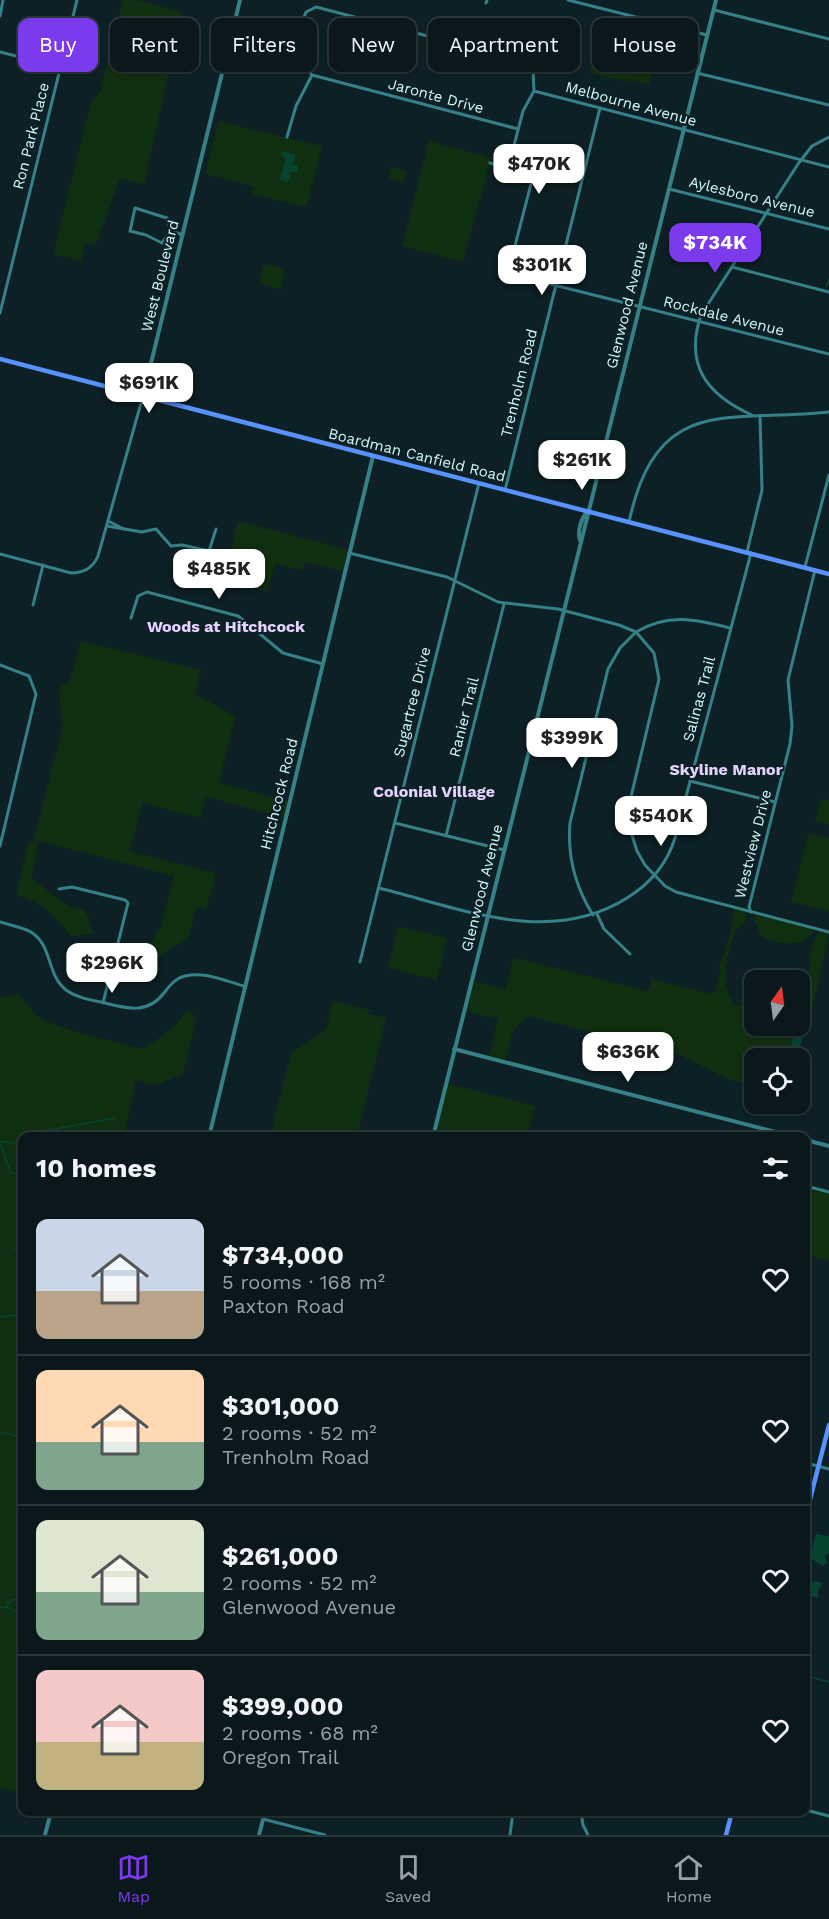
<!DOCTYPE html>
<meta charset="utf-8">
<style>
:root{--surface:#0a181c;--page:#132125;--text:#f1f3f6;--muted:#99a0a3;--line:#2a373b;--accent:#7c3aed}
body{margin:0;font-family:"Work Sans",sans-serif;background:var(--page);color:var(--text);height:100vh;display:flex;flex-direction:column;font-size:22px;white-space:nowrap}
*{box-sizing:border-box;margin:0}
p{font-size:20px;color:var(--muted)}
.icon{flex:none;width:33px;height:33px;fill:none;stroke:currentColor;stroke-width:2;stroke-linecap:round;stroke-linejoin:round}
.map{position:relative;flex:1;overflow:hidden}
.details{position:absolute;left:18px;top:1132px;width:792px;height:684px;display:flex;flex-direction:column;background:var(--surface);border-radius:12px;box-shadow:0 2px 4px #0004,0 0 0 2px var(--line)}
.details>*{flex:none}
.guide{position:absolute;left:18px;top:18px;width:794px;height:54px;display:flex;gap:12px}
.needle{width:39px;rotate:14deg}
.controls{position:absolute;left:744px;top:970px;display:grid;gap:12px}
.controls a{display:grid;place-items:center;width:66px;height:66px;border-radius:12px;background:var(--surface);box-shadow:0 2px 4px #0004,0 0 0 2px var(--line);font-size:30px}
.price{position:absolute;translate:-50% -51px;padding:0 14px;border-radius:12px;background:#fff;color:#222;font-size:20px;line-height:39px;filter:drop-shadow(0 2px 3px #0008)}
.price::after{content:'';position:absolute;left:50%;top:36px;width:18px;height:14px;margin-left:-9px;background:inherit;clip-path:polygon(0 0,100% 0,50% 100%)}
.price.active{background:var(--accent);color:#fff}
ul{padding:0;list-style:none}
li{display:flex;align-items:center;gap:18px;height:150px;padding:0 18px}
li+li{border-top:2px solid var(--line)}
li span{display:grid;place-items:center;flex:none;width:168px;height:120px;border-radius:12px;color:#555}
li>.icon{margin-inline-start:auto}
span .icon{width:72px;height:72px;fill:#fffc;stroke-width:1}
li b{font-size:26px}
h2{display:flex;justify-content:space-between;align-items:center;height:72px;padding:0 18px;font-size:26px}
.chip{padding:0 21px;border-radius:12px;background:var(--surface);box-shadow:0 2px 4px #0004,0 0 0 2px var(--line);font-size:21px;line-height:54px}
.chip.active{background:var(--accent);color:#fff}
.dock{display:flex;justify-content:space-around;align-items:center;height:84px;border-top:2px solid var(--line);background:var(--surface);font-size:16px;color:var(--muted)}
.dock a{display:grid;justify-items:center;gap:3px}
.dock .active{color:var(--accent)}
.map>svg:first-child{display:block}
.green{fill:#102f10}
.water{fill:#074430}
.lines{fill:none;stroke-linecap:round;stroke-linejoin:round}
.stream{stroke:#074430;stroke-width:1.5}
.minor{stroke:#368187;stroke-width:3}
.tertiary{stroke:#368187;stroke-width:4}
.primary{stroke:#5892ff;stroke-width:4.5}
.labels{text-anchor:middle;stroke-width:4.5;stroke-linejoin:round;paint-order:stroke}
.street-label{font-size:15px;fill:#d1f8ff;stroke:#0d2025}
.neighbourhood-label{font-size:16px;font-weight:bold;fill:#e5d3ff;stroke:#0d2025}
</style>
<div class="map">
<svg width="829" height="1835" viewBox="0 0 829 1835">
<rect width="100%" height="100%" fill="#0d2025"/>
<g class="green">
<path d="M123,0h14l45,12 -38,172 -24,-6 -25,68 -10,-3 -4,18 -28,-7 38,-152 9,-10z"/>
<path d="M597,43l59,14 -7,27 -20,-5 -1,3 -39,-9z"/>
<path d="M218,121l104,25 -16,61 -54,-13 1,-8 -48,-12z"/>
<path d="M429,141l62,17 -28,104 -61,-16z"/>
<path d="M391,167l16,4 -4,11 -14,-4z"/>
<path d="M264,264l21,5 -5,20 -20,-5z"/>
<path d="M238,521l112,29 -5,22 -40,-10 -2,8 -28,-6 -8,28 -44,-12z"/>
<path d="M81,641l120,29 -6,24 40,22 -16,67 70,18 -4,17 -79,-21 -6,21 -57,-15 -14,48 87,22 -10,36 -10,-2 -7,31 -33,20 -9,-10 14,-22 13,-50 -135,-35 -8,36 36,29 18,4 9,24 -23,2c-16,-20 -29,-34 -55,-41l12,-50 6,-6 28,-109 -3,-44 10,-4z"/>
<path d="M821,799l8,2v24l-14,-4z"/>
<path d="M809,833l20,5v73l-38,-9z"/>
<path d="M734,908l11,3 2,9 -13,13 -9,34 2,11 -3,2 10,27 20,-7v26h46v-42l8,-3 3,-33 9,-18 9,2 -21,96 -2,3 -6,-2 -11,28 4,2h-39v27l-26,-7 -48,-24 -152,-39 -15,14 -8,32 -17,-4 10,-39 -34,-8 7,-30 34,8 9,-31 134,33 4,-12 59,15 4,-3 6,-22 -2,-2 10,-28z"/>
<path d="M756,914l55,13 2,6c-13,15 -37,12 -52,3l-7,-18z"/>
<path d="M398,926l49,12 -10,42 -49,-12z"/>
<path d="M18,994l22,25 42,15 61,15 30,-21 14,-18 10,7 -14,57 -29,11 -18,-5 -12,57h-102v656l-22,-5v-790z"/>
<path d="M333,1001l36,9 -1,4 18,4 -29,119h-87l21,-84 35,-23z"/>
<path d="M446,1083l89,23 -8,31h-94z"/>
<path d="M806,1189l23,5v67l-23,-6z"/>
</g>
<g class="water">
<path d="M282,151l13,4 -2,10 5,1 -1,7 -6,-1 -3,10 -8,-2 6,-22 -5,-2z"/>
<path d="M800,1029l4,1 -7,29 -8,-2 6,-27z"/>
<path d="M816,1534l13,2v17l-4,3 2,7 -4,3 -13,-8z"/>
<path d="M806,1581l14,1 2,3 -4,4v9l-12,-4z"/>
</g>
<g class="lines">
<g class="stream">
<path d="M826,287l3,-8"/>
<path d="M22,1172l-9,2 -3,-3 -9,-25 1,-4 12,1 14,-9 86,-16"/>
<path d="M12,1249l10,2"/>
<path d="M0,1317l22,-3"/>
<path d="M0,1432l22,5"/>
<path d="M0,1607l10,1 12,9"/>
<path d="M6,1607l5,-7 11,-2"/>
<path d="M806,1676l23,6"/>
</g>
<g class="minor">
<path d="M568,0l139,35"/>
<path d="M486,3l1,-3"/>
<path d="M714,10l115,29"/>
<path d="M0,16l3,-16"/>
<path d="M232,34l60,15"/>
<path d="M292,49l14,-37 10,-5 211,55 6,8 1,21"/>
<path d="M292,49l20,26 206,54"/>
<path d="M0,52l79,20"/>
<path d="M697,73l132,32"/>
<path d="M534,91l295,76"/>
<path d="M287,137l9,-31 16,-31"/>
<path d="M510,161l13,-50 11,-20"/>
<path d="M490,163l43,13 -24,93 5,6 315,79"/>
<path d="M669,189l160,40"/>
<path d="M171,231l-4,-13 -32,-10 -5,23 16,4 16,8 9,-12 12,4"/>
<path d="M732,267l97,25"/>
<path d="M0,313l77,-313"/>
<path d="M752,415c-45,-20 -68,-50 -51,-100l97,-151 14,-18 17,-9"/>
<path d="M505,490l95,-382"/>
<path d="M108,521l16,8"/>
<path d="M629,522c28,-129 98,-99 200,-110"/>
<path d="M107,526l35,6 14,-3 15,17 11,-1 27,6 7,-22"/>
<path d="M747,552l15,-62 -2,-74"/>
<path d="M349,553l98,24 51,25 60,7 61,16 17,7c32,-19 59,-13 94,-4"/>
<path d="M0,554l71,19c13,0 22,-5 27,-17l45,-160"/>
<path d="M206,562l3,-11"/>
<path d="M805,567l24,-92"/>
<path d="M33,605l10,-40"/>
<path d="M131,618l7,-22 9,-4 91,24 45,37 40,11"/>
<path d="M0,665l29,11 7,18 -36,152"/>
<path d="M690,781l85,21"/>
<path d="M395,823l109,27"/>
<path d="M446,836l58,-232"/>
<path d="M379,888c81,20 170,59 248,10 24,-15 40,-34 48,-60l76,-285"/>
<path d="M59,889l13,-2 53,13 3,3 -25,100"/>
<path d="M751,912l-2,-5 41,-163 2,-18 -4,-46 27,-110"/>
<path d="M597,914l7,15 26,25"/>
<path d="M593,915c-18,-29 -26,-58 -23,-92l38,-154 12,-21 16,-16 18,21 5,26 -28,118 -1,32 7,22 8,14 20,21 11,6 153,40"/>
<path d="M0,922c10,3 22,5 31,10 22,14 15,42 35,58 11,8 26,10 39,13 23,6 43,11 59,-10 6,-8 12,-15 21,-17 20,-5 40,5 59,10"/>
<path d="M360,962l119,-479"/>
<path d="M806,1186l23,6"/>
<path d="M806,1463l23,6"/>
<path d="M806,1810l23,6"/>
<path d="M581,1812l2,13 5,10"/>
<path d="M263,1819l62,16"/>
<path d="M510,1835l3,-23"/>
</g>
<g class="tertiary">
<path d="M143,396l97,-396"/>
<path d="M580,540c-3,-9 1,-21 7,-28"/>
<path d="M454,1049l341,88"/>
<path d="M209,1137l164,-681"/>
<path d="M433,1137l283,-1137"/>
<path d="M806,1140l23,6"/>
<path d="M45,1835l6,-23"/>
<path d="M259,1835l6,-23"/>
</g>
<g class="primary">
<path d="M0,359l829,215"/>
<path d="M806,1515l23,-90"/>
<path d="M726,1835l6,-23"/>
</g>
</g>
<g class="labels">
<g class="street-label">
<text transform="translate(436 96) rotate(15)" y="5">Jaronte Drive</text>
<text transform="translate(631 104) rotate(15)" y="5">Melbourne Avenue</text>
<text transform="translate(31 136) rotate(-76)" y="5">Ron Park Place</text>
<text transform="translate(752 197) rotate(14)" y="5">Aylesboro Avenue</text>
<text transform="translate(160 276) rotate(-76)" y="5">West Boulevard</text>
<text transform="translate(627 305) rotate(-76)" y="5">Glenwood Avenue</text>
<text transform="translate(724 316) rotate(14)" y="5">Rockdale Avenue</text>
<text transform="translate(519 383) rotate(-76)" y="5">Trenholm Road</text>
<text transform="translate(417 455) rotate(14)" y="5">Boardman Canfield Road</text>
<text transform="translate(699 699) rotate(-75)" y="5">Salinas Trail</text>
<text transform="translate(412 702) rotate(-76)" y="5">Sugartree Drive</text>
<text transform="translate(464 717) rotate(-76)" y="5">Ranier Trail</text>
<text transform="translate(279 794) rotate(-76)" y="5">Hitchcock Road</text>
<text transform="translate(753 844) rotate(-76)" y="5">Westview Drive</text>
<text transform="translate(482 888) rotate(-76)" y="5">Glenwood Avenue</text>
</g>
<g class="neighbourhood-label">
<text x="226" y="632">Woods at Hitchcock</text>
<text x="726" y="775">Skyline Manor</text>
<text x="434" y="797">Colonial Village</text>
</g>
</g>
</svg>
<div class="controls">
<a><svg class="needle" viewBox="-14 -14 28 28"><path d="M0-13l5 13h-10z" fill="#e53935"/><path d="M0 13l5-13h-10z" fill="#99a0a3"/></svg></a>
<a><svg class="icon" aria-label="locate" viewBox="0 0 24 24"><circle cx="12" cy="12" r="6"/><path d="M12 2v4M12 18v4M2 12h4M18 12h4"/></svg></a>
</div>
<b class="price" style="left:539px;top:195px">$470K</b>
<b class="price active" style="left:715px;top:274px">$734K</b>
<b class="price" style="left:542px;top:296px">$301K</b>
<b class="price" style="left:149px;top:414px">$691K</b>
<b class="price" style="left:582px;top:491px">$261K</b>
<b class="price" style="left:219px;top:600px">$485K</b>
<b class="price" style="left:572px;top:769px">$399K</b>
<b class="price" style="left:661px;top:847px">$540K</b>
<b class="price" style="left:112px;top:994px">$296K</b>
<b class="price" style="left:628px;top:1083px">$636K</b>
<div class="guide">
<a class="chip active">Buy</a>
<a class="chip">Rent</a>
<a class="chip">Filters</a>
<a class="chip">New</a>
<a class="chip">Apartment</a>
<a class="chip">House</a>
</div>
<section class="details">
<h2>10 homes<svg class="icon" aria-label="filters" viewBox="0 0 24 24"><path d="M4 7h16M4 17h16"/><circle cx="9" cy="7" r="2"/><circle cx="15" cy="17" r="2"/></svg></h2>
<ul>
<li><span style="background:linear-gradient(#c9d6e8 60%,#b9a48a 0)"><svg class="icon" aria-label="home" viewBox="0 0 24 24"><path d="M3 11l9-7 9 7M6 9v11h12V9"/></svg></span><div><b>$734,000</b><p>5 rooms · 168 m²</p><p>Paxton Road</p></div><svg class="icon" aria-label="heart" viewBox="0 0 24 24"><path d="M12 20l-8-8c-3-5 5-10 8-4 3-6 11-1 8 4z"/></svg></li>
<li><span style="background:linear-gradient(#ffd9b3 60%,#7fa58c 0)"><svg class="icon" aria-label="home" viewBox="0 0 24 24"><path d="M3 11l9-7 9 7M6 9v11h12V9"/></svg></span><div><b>$301,000</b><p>2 rooms · 52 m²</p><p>Trenholm Road</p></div><svg class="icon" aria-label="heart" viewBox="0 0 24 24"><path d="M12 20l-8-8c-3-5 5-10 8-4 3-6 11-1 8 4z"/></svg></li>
<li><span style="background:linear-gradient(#dfe7d0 60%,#7fa58c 0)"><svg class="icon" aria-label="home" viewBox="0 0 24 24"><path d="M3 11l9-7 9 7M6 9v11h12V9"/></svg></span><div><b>$261,000</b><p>2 rooms · 52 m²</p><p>Glenwood Avenue</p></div><svg class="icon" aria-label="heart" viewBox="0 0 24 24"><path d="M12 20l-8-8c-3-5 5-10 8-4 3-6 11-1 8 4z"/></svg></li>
<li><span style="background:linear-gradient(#f6c9c9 60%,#c2b280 0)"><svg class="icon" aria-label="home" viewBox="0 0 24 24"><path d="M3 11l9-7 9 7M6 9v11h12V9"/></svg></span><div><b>$399,000</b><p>2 rooms · 68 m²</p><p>Oregon Trail</p></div><svg class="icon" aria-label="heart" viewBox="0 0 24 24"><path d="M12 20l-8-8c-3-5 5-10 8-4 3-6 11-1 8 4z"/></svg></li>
</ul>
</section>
</div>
<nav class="dock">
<a class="active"><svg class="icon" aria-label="map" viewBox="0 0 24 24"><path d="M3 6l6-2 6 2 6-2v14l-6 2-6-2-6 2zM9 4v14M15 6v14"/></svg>Map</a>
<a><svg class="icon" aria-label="saved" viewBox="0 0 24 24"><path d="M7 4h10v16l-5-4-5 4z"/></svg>Saved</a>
<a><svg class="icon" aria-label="home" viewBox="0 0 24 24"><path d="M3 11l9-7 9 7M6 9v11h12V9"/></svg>Home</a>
</nav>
